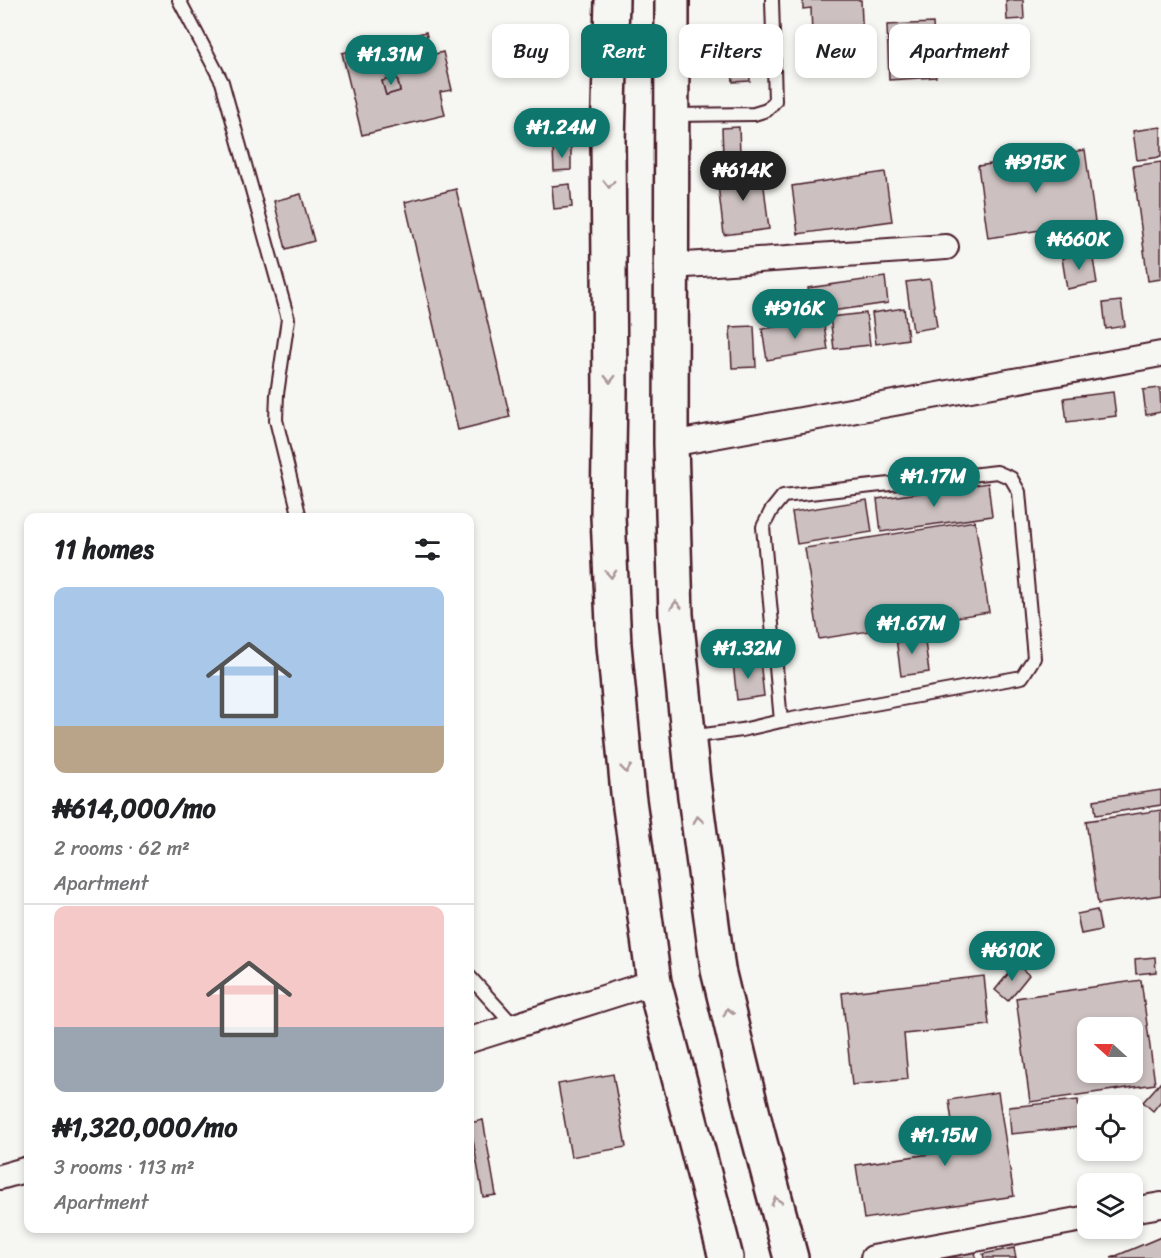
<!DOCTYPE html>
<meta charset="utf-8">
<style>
:root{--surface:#fff;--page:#f6f6f6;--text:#202124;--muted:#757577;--line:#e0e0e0;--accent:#0f766e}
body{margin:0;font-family:Sriracha,sans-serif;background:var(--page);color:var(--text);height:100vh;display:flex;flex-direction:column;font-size:22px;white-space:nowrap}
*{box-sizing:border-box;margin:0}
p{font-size:20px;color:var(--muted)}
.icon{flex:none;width:33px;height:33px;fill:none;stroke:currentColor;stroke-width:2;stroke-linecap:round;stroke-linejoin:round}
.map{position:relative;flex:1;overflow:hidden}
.sheet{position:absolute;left:24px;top:513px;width:450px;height:720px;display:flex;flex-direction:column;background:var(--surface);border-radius:12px;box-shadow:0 3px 9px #0003}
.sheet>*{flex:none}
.top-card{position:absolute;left:492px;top:24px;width:570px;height:54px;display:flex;gap:12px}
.needle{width:39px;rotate:291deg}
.tools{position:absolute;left:1077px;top:1017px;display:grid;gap:12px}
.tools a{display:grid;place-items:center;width:66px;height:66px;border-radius:12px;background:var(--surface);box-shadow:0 3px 9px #0003;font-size:30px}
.price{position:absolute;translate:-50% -51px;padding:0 14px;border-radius:21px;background:var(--accent);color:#fff;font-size:20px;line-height:39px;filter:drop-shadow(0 2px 3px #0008)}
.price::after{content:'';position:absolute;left:50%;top:36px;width:18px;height:14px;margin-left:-9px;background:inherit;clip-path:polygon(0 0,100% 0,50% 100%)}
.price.active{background:#222;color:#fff}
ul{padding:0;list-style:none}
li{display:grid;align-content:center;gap:12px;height:318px;padding:0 30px}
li+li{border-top:2px solid var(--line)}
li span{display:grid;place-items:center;height:186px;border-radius:12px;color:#555}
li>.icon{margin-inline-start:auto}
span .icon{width:108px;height:108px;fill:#fffc;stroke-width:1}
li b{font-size:26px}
h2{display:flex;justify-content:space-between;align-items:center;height:72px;padding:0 30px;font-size:26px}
.chip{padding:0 21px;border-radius:12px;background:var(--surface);box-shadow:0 3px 9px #0003;font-size:21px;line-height:54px}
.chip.active{background:var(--accent);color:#fff}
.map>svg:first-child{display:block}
.building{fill:#ccc1c0;stroke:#4a1f2b;stroke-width:1.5;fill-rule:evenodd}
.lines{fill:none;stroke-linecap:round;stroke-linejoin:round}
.service-casing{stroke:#4a1f2b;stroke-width:16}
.minor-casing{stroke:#4a1f2b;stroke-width:28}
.trunk-casing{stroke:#4a1f2b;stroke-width:38}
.service{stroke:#f6f6f2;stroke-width:12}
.minor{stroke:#f6f6f2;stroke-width:24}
.trunk{stroke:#f6f6f2;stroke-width:33}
.oneway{stroke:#a99598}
</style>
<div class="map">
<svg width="1161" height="1258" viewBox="0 0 1161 1258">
<rect width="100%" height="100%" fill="#f6f6f2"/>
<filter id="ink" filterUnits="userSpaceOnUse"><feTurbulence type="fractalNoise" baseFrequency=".0167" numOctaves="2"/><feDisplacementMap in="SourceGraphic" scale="12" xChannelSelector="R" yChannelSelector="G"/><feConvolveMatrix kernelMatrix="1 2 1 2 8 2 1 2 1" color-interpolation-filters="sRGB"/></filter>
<g filter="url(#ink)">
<g class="building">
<path d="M803,0h58l3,63 -32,2v-5l-26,1 -1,-25 7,-1 -1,-27 -8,1z"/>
<path d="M1006,0h17l1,19 -17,1z"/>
<path d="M933,23l3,54 -47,3 -2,-55z"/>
<path d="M426,32l5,23 12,-3 9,38 -12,2 5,23 -83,20 -20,-82zM397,78l3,13 -14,4 -4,-14z"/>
<path d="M749,52l1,29 -17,1 -2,-29z"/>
<path d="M397,78l3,13 -14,4 -4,-14z"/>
<path d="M739,127l1,27 -17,1 -1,-27z"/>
<path d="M1161,127v30l-24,3 -4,-29z"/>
<path d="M571,147v23l-17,1 -1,-23z"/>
<path d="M1085,150l10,72 -107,16 -10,-72z"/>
<path d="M1161,162v117l-13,2 -15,-115z"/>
<path d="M762,170l7,59 -45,6 -7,-59z"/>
<path d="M885,172l7,49 -94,13 -6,-48z"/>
<path d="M570,184l2,23 -18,2 -2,-23z"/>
<path d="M456,189l54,228 -52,13 -53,-228z"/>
<path d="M301,194l13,47 -28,8 -12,-48z"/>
<path d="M1092,253l5,30 -30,6 -5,-31z"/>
<path d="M885,277l3,26 -77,11 -3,-26z"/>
<path d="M930,279l7,48 -24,4 -7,-49z"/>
<path d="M1121,301l4,25 -19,3 -3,-26z"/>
<path d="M904,308l4,31 -32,5 -4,-31z"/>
<path d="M866,313l4,32 -36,4 -4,-32z"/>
<path d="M823,319l5,31 -61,10 -5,-31z"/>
<path d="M754,326l2,41 -24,1 -2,-41z"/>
<path d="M1160,388l1,24 -15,3 -3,-25z"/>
<path d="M1113,392l3,24 -49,6 -3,-24z"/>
<path d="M988,483l4,33 -111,16 -4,-33z"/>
<path d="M867,500l5,32 -75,12 -5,-32z"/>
<path d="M975,521l14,91 -170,27 -14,-91z"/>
<path d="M924,634l5,38 -28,4 -5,-38z"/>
<path d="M760,660l4,36 -27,4 -4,-37z"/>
<path d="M1161,790v15l-65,10 -2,-15z"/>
<path d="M1161,810v85l-63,9 -12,-83z"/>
<path d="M1097,910l4,20 -20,4 -4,-20z"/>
<path d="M1155,957l1,15 -20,2 -1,-15z"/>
<path d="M1016,964l13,11 -21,26 -13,-11z"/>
<path d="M984,976l5,49 -85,9 4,45 -56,6 -10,-92z"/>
<path d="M1141,980l14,104 -125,18 -14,-104zM1088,1028h44v44h-44z"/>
<path d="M613,1074l13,73 -55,10 -13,-73z"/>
<path d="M1161,1082v19l-8,10 -10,-9z"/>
<path d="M998,1092l16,104 -150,23 -8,-54 100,-15 -7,-50z"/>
<path d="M1078,1100l2,27 -69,7 -2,-27z"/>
<path d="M483,1120l13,75 -13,2 -13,-74z"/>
<path d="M1161,1237v21h-50z"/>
<path d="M1014,1248l2,10h-32l-1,-4z"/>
<path d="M975,1251l1,7h-34z"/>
</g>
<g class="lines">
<g class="service-casing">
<g id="service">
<path d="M179,0l43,82 66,237 -11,75 -1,26 24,98"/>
<path d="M673,115l81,-1 13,-4 8,-9 -3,-101"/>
<path d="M689,737l53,-7 39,-9 241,-44 12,-19 -15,-166 -8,-14 -14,-6 -214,24 -12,15 -8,16 18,194"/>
<path d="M470,977l44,49"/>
</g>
</g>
<g class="minor-casing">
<g id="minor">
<path d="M672,266l274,-19"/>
<path d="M671,444l490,-90"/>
<path d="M470,1040l184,-58"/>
<path d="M0,1177l28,-8"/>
<path d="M1132,1210l29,-5"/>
<path d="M873,1258l215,-40"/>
</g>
</g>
<g class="trunk-casing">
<g id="trunk">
<path d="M612,0l-4,141 2,249 -2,126 6,129 14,148 26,189 72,276"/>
<path d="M672,0l-1,444 5,171 17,166 25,189 39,161 34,127"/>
</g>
</g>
<use href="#service" class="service"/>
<use href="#minor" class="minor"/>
<use href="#trunk" class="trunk"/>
</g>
<defs><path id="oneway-chevron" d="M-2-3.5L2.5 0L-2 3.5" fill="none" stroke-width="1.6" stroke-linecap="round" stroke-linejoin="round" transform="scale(1.5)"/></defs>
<g class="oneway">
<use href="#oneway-chevron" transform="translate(609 184) rotate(90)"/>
<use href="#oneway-chevron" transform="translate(610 379) rotate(90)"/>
<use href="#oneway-chevron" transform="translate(611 574) rotate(87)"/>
<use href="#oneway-chevron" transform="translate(676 605) rotate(-92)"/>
<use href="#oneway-chevron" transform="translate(626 769) rotate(84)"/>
<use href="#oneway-chevron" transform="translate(698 820) rotate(-98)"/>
<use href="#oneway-chevron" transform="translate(728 1012) rotate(-104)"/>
<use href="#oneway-chevron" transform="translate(776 1201) rotate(-105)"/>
</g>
</g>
</svg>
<div class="tools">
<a><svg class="needle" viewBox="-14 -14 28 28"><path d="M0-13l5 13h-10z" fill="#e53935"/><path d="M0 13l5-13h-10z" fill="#757577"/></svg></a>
<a><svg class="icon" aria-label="locate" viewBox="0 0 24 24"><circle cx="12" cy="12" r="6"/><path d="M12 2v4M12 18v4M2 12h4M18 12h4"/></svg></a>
<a><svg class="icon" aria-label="layers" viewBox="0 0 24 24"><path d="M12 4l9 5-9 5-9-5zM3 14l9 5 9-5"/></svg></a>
</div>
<b class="price" style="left:391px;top:86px">₦1.31M</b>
<b class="price" style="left:562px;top:159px">₦1.24M</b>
<b class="price" style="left:1036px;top:194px">₦915K</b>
<b class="price active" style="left:743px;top:202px">₦614K</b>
<b class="price" style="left:1079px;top:271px">₦660K</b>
<b class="price" style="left:795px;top:340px">₦916K</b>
<b class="price" style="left:934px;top:508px">₦1.17M</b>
<b class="price" style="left:912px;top:655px">₦1.67M</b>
<b class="price" style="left:748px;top:680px">₦1.32M</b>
<b class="price" style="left:1012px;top:982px">₦610K</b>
<b class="price" style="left:945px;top:1167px">₦1.15M</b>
<div class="top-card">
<a class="chip">Buy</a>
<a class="chip active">Rent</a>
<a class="chip">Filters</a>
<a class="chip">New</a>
<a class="chip">Apartment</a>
</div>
<section class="sheet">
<h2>11 homes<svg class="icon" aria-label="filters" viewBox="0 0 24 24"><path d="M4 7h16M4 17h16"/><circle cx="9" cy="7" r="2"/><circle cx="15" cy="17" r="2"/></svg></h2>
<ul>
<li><span style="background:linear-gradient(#a9c7e8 75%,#b9a48a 0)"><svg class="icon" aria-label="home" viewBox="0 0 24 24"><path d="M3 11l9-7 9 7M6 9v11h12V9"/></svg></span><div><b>₦614,000/mo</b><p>2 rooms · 62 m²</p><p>Apartment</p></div></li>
<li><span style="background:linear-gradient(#f6c9c9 65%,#9aa5b1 0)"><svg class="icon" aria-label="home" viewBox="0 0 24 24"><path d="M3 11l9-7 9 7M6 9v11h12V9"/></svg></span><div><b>₦1,320,000/mo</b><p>3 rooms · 113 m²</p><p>Apartment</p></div></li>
</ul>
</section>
</div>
